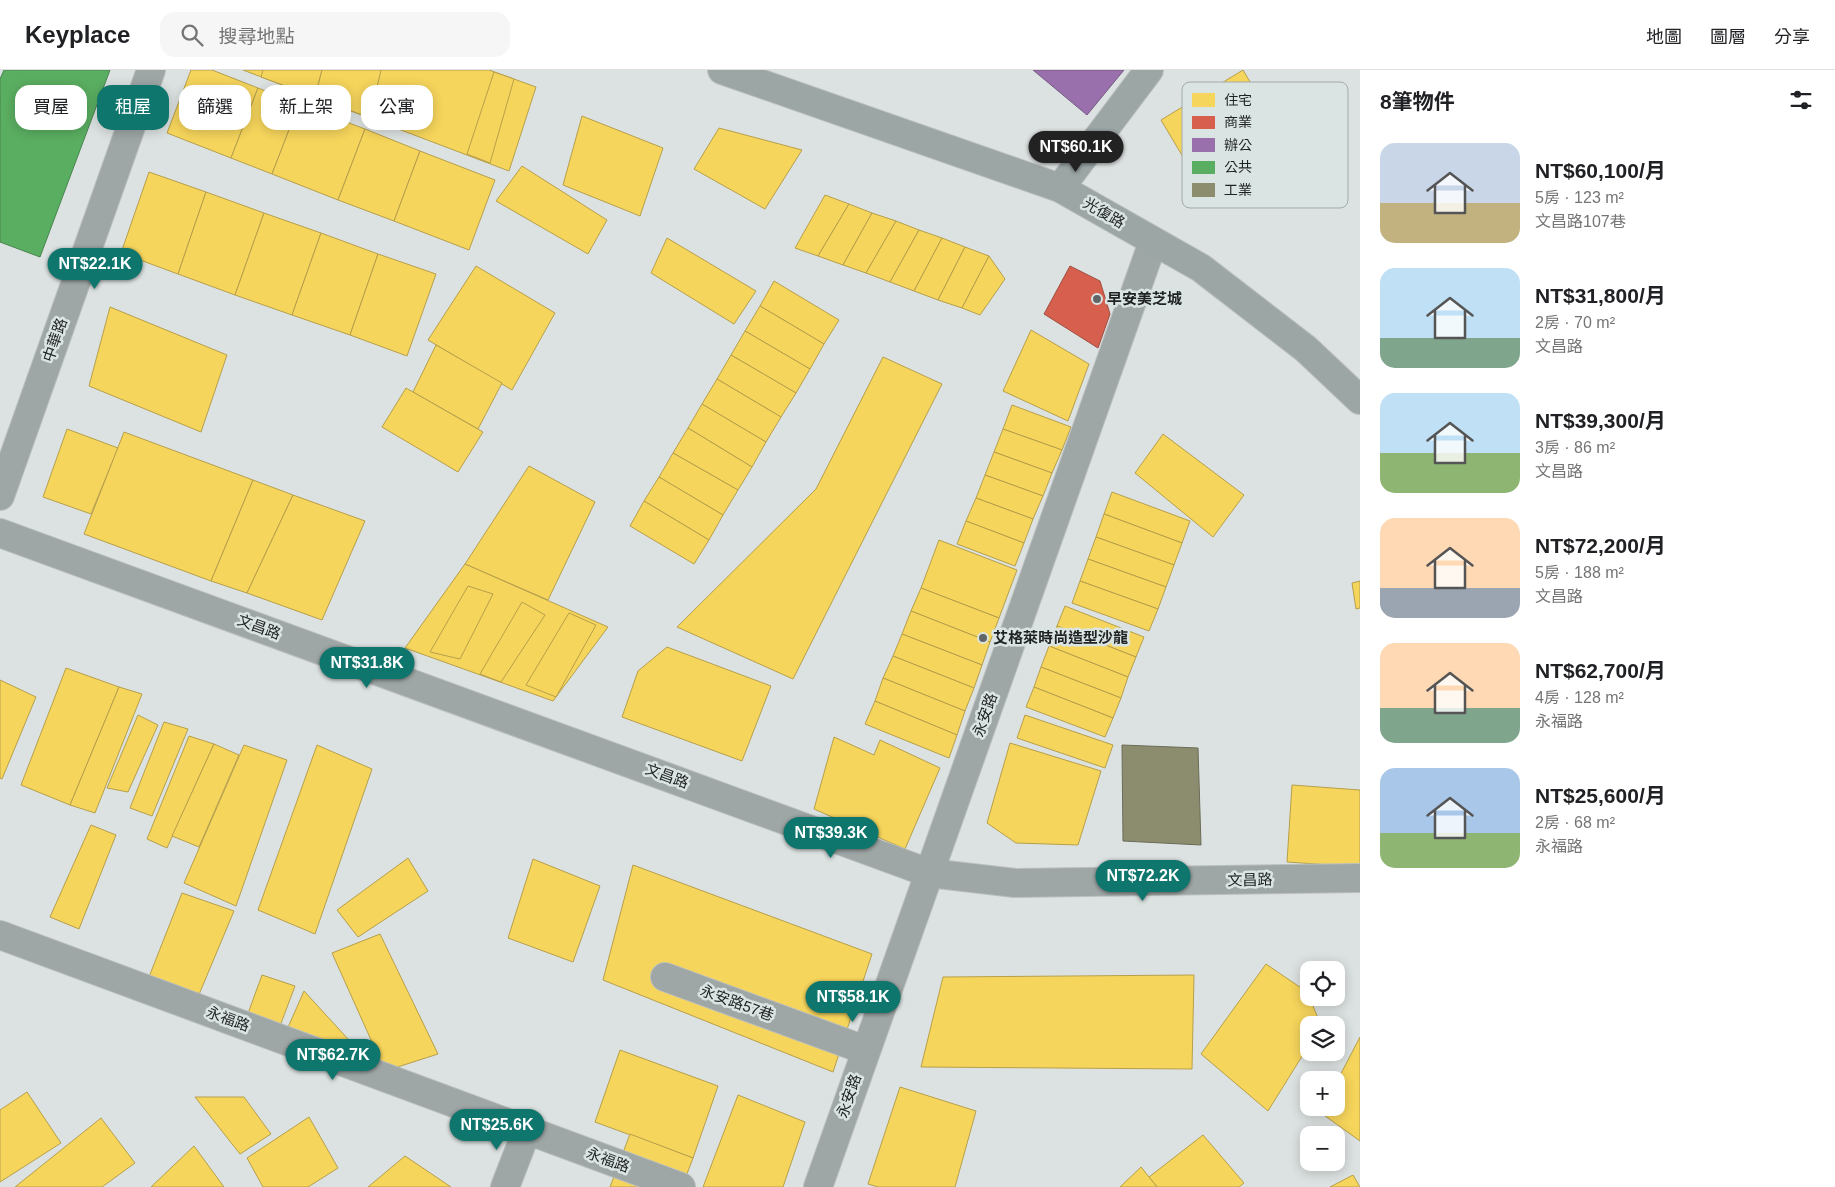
<!DOCTYPE html>
<html lang="zh-TW">
<meta charset="utf-8">
<style>
:root{--surface:#fff;--page:#f6f6f6;--text:#202124;--muted:#757577;--line:#e0e0e0;--accent:#0f766e}
body{margin:0;font-family:Helvetica,"Noto Sans TC",sans-serif;background:var(--page);color:var(--text);height:100vh;display:flex;flex-direction:column;font-size:19px;white-space:nowrap}
*{box-sizing:border-box;margin:0}
p{font-size:16px;color:var(--muted)}
.icon{flex:none;width:28px;height:28px;fill:none;stroke:currentColor;stroke-width:2;stroke-linecap:round;stroke-linejoin:round}
.map{position:relative;flex:1;overflow:hidden}
.details{display:flex;flex-direction:column;background:var(--surface);width:475px}
.details>*{flex:none}
.hud{position:absolute;left:15px;top:15px;width:475px;height:45px;display:flex;gap:10px}
.buttons{position:absolute;left:1300px;top:891px;display:grid;gap:10px}
.buttons a{display:grid;place-items:center;width:45px;height:45px;border-radius:10px;background:var(--surface);box-shadow:0 2px 12px #0003;font-size:25px}
.price{position:absolute;translate:-50% -42px;padding:0 11px;border-radius:18px;background:var(--accent);color:#fff;font-size:16px;line-height:32px;filter:drop-shadow(0 1px 2px #0008)}
.price::after{content:'';position:absolute;left:50%;top:30px;width:15px;height:11px;margin-left:-8px;background:inherit;clip-path:polygon(0 0,100% 0,50% 100%)}
.price.on{background:#222;color:#fff}
ul{padding:0;list-style:none}
li{display:flex;align-items:center;gap:15px;height:125px;padding:0 20px}
li span{display:grid;place-items:center;flex:none;width:140px;height:100px;border-radius:15px;color:#555}
li>.icon{margin-inline-start:auto}
span .icon{width:60px;height:60px;fill:#fffc;stroke-width:1}
li b{font-size:21px}
h2{display:flex;justify-content:space-between;align-items:center;height:60px;padding:0 20px;font-size:21px}
.pill{padding:0 18px;border-radius:15px;background:var(--surface);box-shadow:0 2px 12px #0003;font-size:18px;line-height:45px}
.pill.on{background:var(--accent);color:#fff}
header{display:flex;align-items:center;gap:30px;box-sizing:border-box;height:70px;padding:0 25px;background:var(--surface);border-bottom:1px solid var(--line)}
header strong{font-size:24px}
nav{display:flex;gap:28px;margin-inline-start:auto;font-size:18px}
.search{width:350px;height:45px;background:var(--page);display:flex;align-items:center;gap:12px;box-sizing:border-box;padding:0 18px;border-radius:15px;color:var(--muted);font-size:19px}
main{display:flex;flex:1;min-height:0}
.map>svg:first-child{display:block}
.homes{fill:#f6d55c;stroke:#b69f4b}
.shops{fill:#d6604d;stroke:#9f4d40}
.offices{fill:#9970ab;stroke:#745982}
.public{fill:#5aae61;stroke:#48844e}
.industry{fill:#8c8c6e;stroke:#6b6c57}
.lines{fill:none;stroke-linecap:round;stroke-linejoin:round}
.street-casing{stroke:#bbbfbe;stroke-width:30}
.secondary-casing{stroke:#bbbfbe;stroke-width:30}
.street{stroke:#9ea7a6;stroke-width:28}
.secondary{stroke:#9ba6a5;stroke-width:28}
.poi-dot{fill:#616565;stroke:#dae4e2;stroke-width:2}
.labels{text-anchor:middle;stroke-width:5;stroke-linejoin:round;paint-order:stroke}
.street-label{font-size:15px;fill:#1f2222;stroke:#dae4e2}
.poi-label{font-size:15px;font-weight:bold;fill:#1f2222;stroke:#dae4e2;text-anchor:start}
.key{fill:#dae4e2;stroke:#a2aaa8;stroke-width:1}
.key-label{font-size:14px;fill:#1f2222}
</style>
<header>
<strong>Keyplace</strong>
<div class="search"><svg class="icon" aria-label="search" viewBox="0 0 24 24"><circle cx="10" cy="10" r="6"/><path d="M15 15l6 6"/></svg>搜尋地點</div>
<nav><a>地圖</a><a>圖層</a><a>分享</a></nav>
</header>
<main>
<div class="map">
<svg width="1360" height="1117" viewBox="0 0 1360 1117">
<rect width="100%" height="100%" fill="#dce2e1"/>
<g class="homes">
<path d="M191,0h21l46,18 -27,70 -64,-25z"/>
<path d="M243,0h246l47,17 -27,84z"/>
<path d="M263,0h59l-7,27 -54,-20z"/>
<path d="M322,0h59l-11,48 -55,-21z"/>
<path d="M1243,0l31,52 -82,50 -31,-52z"/>
<path d="M494,2l20,7 -24,84 -23,-9z"/>
<path d="M258,18l41,16 -27,70 -41,-16z"/>
<path d="M299,34l66,25 -27,71 -66,-26z"/>
<path d="M582,46l81,32 -23,68 -77,-31z"/>
<path d="M719,58l83,22 -37,59 -71,-40z"/>
<path d="M365,59l55,22 -26,70 -56,-21z"/>
<path d="M420,81l75,29 -26,70 -75,-29z"/>
<path d="M522,96l85,54 -19,34 -92,-53z"/>
<path d="M149,102l57,20 -28,82 -57,-21z"/>
<path d="M206,122l58,21 -29,82 -57,-21z"/>
<path d="M825,125l24,9 -31,52 -23,-8z"/>
<path d="M849,134l23,9 -29,52 -25,-9z"/>
<path d="M264,143l57,20 -29,82 -57,-20z"/>
<path d="M872,143l24,8 -30,52 -23,-8z"/>
<path d="M896,151l23,9 -29,52 -24,-9z"/>
<path d="M919,160l23,8 -28,53 -24,-9z"/>
<path d="M321,163l57,21 -28,81 -58,-20z"/>
<path d="M667,168l89,53 -22,33 -83,-51z"/>
<path d="M942,168l23,9 -27,53 -24,-9z"/>
<path d="M965,177l24,9 -27,52 -24,-8z"/>
<path d="M378,184l58,20 -29,82 -57,-21z"/>
<path d="M989,186l16,23 -25,36 -18,-7z"/>
<path d="M476,196l79,47 -43,77 -84,-50z"/>
<path d="M774,211l65,39 -15,24 -64,-38z"/>
<path d="M760,236l64,38 -14,25 -65,-38z"/>
<path d="M110,237l117,48 -26,77 -112,-46z"/>
<path d="M1031,260l58,34 -21,57 -65,-30z"/>
<path d="M745,261l65,38 -14,24 -65,-38z"/>
<path d="M436,275l66,38 -24,46 -65,-37z"/>
<path d="M731,285l65,38 -15,24 -64,-38z"/>
<path d="M883,287l59,27 -149,295 -116,-52 139,-138z"/>
<path d="M717,309l64,38 -15,25 -64,-38z"/>
<path d="M406,318l77,44 -25,40 -76,-45z"/>
<path d="M702,334l64,38 -14,25 -64,-39z"/>
<path d="M1012,335l59,22 -9,23 -59,-21z"/>
<path d="M688,358l64,39 -14,23 -65,-37z"/>
<path d="M67,359l51,19 -27,66 -48,-17z"/>
<path d="M1003,359l59,21 -10,23 -58,-21z"/>
<path d="M124,362l129,48 -42,101 -127,-47z"/>
<path d="M1163,364l81,61 -31,42 -78,-64z"/>
<path d="M994,382l58,21 -9,23 -58,-21z"/>
<path d="M673,383l65,37 -15,25 -64,-38z"/>
<path d="M529,396l66,36 -47,98 -83,-36z"/>
<path d="M985,405l58,21 -10,23 -57,-21z"/>
<path d="M659,407l64,38 -14,25 -65,-39z"/>
<path d="M253,410l40,15 -46,98 -36,-12z"/>
<path d="M1112,422l78,29 -8,22 -78,-29z"/>
<path d="M293,425l72,26 -43,99 -75,-27z"/>
<path d="M976,428l57,21 -9,24 -58,-22z"/>
<path d="M644,431l65,39 -15,24 -64,-38z"/>
<path d="M1104,444l78,29 -8,22 -78,-28z"/>
<path d="M966,451l58,22 -9,23 -58,-22z"/>
<path d="M1096,467l78,28 -8,22 -78,-28z"/>
<path d="M939,470l78,30 -18,48 -78,-30z"/>
<path d="M1088,489l78,28 -8,22 -78,-28z"/>
<path d="M465,494l143,63 -55,74 -148,-53z"/>
<path d="M1080,511l78,28 -9,22 -77,-28z"/>
<path d="M1360,511v27l-4,1 -4,-26z"/>
<path d="M468,516l25,8 -33,65 -30,-7z"/>
<path d="M921,518l78,30 -9,24 -79,-31z"/>
<path d="M522,532l23,13 -44,67 -21,-8z"/>
<path d="M1065,536l79,31 -8,20 -79,-31z"/>
<path d="M911,541l79,31 -8,23 -80,-31z"/>
<path d="M569,543l27,12 -40,72 -30,-12z"/>
<path d="M1057,556l79,31 -8,20 -79,-31z"/>
<path d="M902,564l80,31 -8,23 -81,-32z"/>
<path d="M1049,576l79,31 -7,21 -80,-31z"/>
<path d="M667,577l104,39 -29,75 -120,-44 16,-46z"/>
<path d="M893,586l81,32 -9,23 -82,-33z"/>
<path d="M1041,597l80,31 -8,20 -79,-31z"/>
<path d="M66,598l53,19 -49,118 -49,-20z"/>
<path d="M883,608l82,33 -8,24 -82,-34z"/>
<path d="M0,610l36,17 -34,82 -2,-1z"/>
<path d="M119,617l23,7 -47,119 -25,-8z"/>
<path d="M1034,617l79,31 -8,19 -79,-30z"/>
<path d="M875,631l82,34 -8,23 -84,-34z"/>
<path d="M138,645l20,10 -30,67 -21,-4z"/>
<path d="M1025,645l88,30 -8,23 -88,-30z"/>
<path d="M164,652l24,7 -36,87 -22,-8z"/>
<path d="M189,666l25,8 -47,104 -20,-9z"/>
<path d="M834,667l40,18 6,-15 60,28 -35,81 -91,-40z"/>
<path d="M1010,673l91,28 -23,74 -62,-2 -29,-20z"/>
<path d="M214,674l25,11 -40,92 -27,-11z"/>
<path d="M244,675l43,15 -51,146 -52,-23z"/>
<path d="M317,675l55,24 -57,165 -57,-24z"/>
<path d="M1292,715l68,5v77l-73,-5z"/>
<path d="M91,755l25,10 -37,94 -29,-12z"/>
<path d="M408,788l20,33 -70,46 -21,-27z"/>
<path d="M533,789l67,27 -27,76 -65,-24z"/>
<path d="M633,795l239,89 -39,118 -230,-92z"/>
<path d="M182,823l52,18 -39,93 -48,-22z"/>
<path d="M380,864l58,120 -53,17 -53,-118z"/>
<path d="M1266,894l41,28 14,33h-12v20l-41,66 -67,-57z"/>
<path d="M262,905l33,11 -24,64 -32,-12z"/>
<path d="M1194,905l-2,94 -271,-2 22,-90z"/>
<path d="M304,921l77,84 -103,-25z"/>
<path d="M1360,967v104l-39,-28 3,-5h12v-25z"/>
<path d="M620,980l98,36 -25,72 -98,-36z"/>
<path d="M900,1017l76,24 -21,76h-77l-10,-3z"/>
<path d="M27,1022l34,51 -61,39v-72z"/>
<path d="M738,1025l67,27 -22,65h-80z"/>
<path d="M195,1027h49l27,37 -31,20z"/>
<path d="M309,1047l29,51 -30,19h-45l-16,-29z"/>
<path d="M101,1048l34,45 -33,24h-87z"/>
<path d="M630,1064l63,24 -11,29h-72z"/>
<path d="M1203,1065l41,48 -5,4h-82l-8,-10z"/>
<path d="M194,1076l30,41h-73z"/>
<path d="M405,1086l46,31h-83z"/>
<path d="M1141,1097l16,20h-37z"/>
<path d="M1353,1105l7,12h-30z"/>
</g>
<path class="shops" d="M1070,196l30,15 10,33 -12,34 -54,-34z"/>
<path class="offices" d="M1033,0h91l-37,45z"/>
<path class="public" d="M4,0h106l-70,187 -40,-15v-163z"/>
<path class="industry" d="M1122,675l76,3 3,97 -78,-4z"/>
<g class="lines">
<g class="street-casing">
<g id="street">
<path d="M0,426l151,-426"/>
<path d="M0,463l929,340 86,10 345,-5"/>
<path d="M0,865l681,252"/>
<path d="M665,907l200,73"/>
<path d="M505,1117l22,-57"/>
<path d="M818,1117l335,-945"/>
</g>
</g>
<g class="secondary-casing">
<g id="secondary">
<path d="M722,0l338,118 141,80 105,81 54,51"/>
<path d="M1060,118l89,-118"/>
</g>
</g>
<use href="#street" class="street"/>
<use href="#secondary" class="secondary"/>
</g>
<g class="poi-dot">
<circle cx="1097" cy="229" r="5"/>
<circle cx="983" cy="568" r="5"/>
</g>
<g class="labels">
<g class="street-label">
<text transform="translate(1104 143) rotate(30)" y="5">光復路</text>
<text transform="translate(55 270) rotate(-71)" y="5">中華路</text>
<text transform="translate(259 557) rotate(20)" y="5">文昌路</text>
<text transform="translate(985 645) rotate(-71)" y="5">永安路</text>
<text transform="translate(667 706) rotate(20)" y="5">文昌路</text>
<text transform="translate(1250 810) rotate(-1)" y="5">文昌路</text>
<text transform="translate(737 933) rotate(20)" y="5">永安路57巷</text>
<text transform="translate(228 949) rotate(20)" y="5">永福路</text>
<text transform="translate(849 1026) rotate(-71)" y="5">永安路</text>
<text transform="translate(608 1090) rotate(20)" y="5">永福路</text>
</g>
<g class="poi-label">
<text x="1107" y="234">早安美芝城</text>
<text x="993" y="573">艾格萊時尚造型沙龍</text>
</g>
</g>
<rect x="1182" y="12" width="166" height="126" rx="8" class="key"/>
<rect x="1192" y="23" width="23" height="14" fill="#f6d55c"/>
<rect x="1192" y="46" width="23" height="13" fill="#d6604d"/>
<rect x="1192" y="68" width="23" height="14" fill="#9970ab"/>
<rect x="1192" y="91" width="23" height="13" fill="#5aae61"/>
<rect x="1192" y="113" width="23" height="14" fill="#8c8c6e"/>
<g class="key-label">
<text x="1224" y="35">住宅</text>
<text x="1224" y="57">商業</text>
<text x="1224" y="80">辦公</text>
<text x="1224" y="102">公共</text>
<text x="1224" y="125">工業</text>
</g>
</svg>
<div class="buttons">
<a><svg class="icon" aria-label="locate" viewBox="0 0 24 24"><circle cx="12" cy="12" r="6"/><path d="M12 2v4M12 18v4M2 12h4M18 12h4"/></svg></a>
<a><svg class="icon" aria-label="layers" viewBox="0 0 24 24"><path d="M12 4l9 5-9 5-9-5zM3 14l9 5 9-5"/></svg></a>
<a>+</a>
<a>−</a>
</div>
<b class="price on" style="left:1076px;top:103px">NT$60.1K</b>
<b class="price" style="left:95px;top:220px">NT$22.1K</b>
<b class="price" style="left:367px;top:619px">NT$31.8K</b>
<b class="price" style="left:831px;top:789px">NT$39.3K</b>
<b class="price" style="left:1143px;top:832px">NT$72.2K</b>
<b class="price" style="left:853px;top:953px">NT$58.1K</b>
<b class="price" style="left:333px;top:1011px">NT$62.7K</b>
<b class="price" style="left:497px;top:1081px">NT$25.6K</b>
<div class="hud">
<a class="pill">買屋</a>
<a class="pill on">租屋</a>
<a class="pill">篩選</a>
<a class="pill">新上架</a>
<a class="pill">公寓</a>
</div>
</div>
<section class="details">
<h2>8筆物件<svg class="icon" aria-label="filters" viewBox="0 0 24 24"><path d="M4 7h16M4 17h16"/><circle cx="9" cy="7" r="2"/><circle cx="15" cy="17" r="2"/></svg></h2>
<ul>
<li><span style="background:linear-gradient(#c9d6e8 60%,#c2b280 0)"><svg class="icon" aria-label="home" viewBox="0 0 24 24"><path d="M3 11l9-7 9 7M6 9v11h12V9"/></svg></span><div><b>NT$60,100/月</b><p>5房 · 123 m²</p><p>文昌路107巷</p></div></li>
<li><span style="background:linear-gradient(#bfe0f5 70%,#7fa58c 0)"><svg class="icon" aria-label="home" viewBox="0 0 24 24"><path d="M3 11l9-7 9 7M6 9v11h12V9"/></svg></span><div><b>NT$31,800/月</b><p>2房 · 70 m²</p><p>文昌路</p></div></li>
<li><span style="background:linear-gradient(#bfe0f5 60%,#8fb573 0)"><svg class="icon" aria-label="home" viewBox="0 0 24 24"><path d="M3 11l9-7 9 7M6 9v11h12V9"/></svg></span><div><b>NT$39,300/月</b><p>3房 · 86 m²</p><p>文昌路</p></div></li>
<li><span style="background:linear-gradient(#ffd9b3 70%,#9aa5b1 0)"><svg class="icon" aria-label="home" viewBox="0 0 24 24"><path d="M3 11l9-7 9 7M6 9v11h12V9"/></svg></span><div><b>NT$72,200/月</b><p>5房 · 188 m²</p><p>文昌路</p></div></li>
<li><span style="background:linear-gradient(#ffd9b3 65%,#7fa58c 0)"><svg class="icon" aria-label="home" viewBox="0 0 24 24"><path d="M3 11l9-7 9 7M6 9v11h12V9"/></svg></span><div><b>NT$62,700/月</b><p>4房 · 128 m²</p><p>永福路</p></div></li>
<li><span style="background:linear-gradient(#a9c7e8 65%,#8fb573 0)"><svg class="icon" aria-label="home" viewBox="0 0 24 24"><path d="M3 11l9-7 9 7M6 9v11h12V9"/></svg></span><div><b>NT$25,600/月</b><p>2房 · 68 m²</p><p>永福路</p></div></li>
</ul>
</section>
</main>
